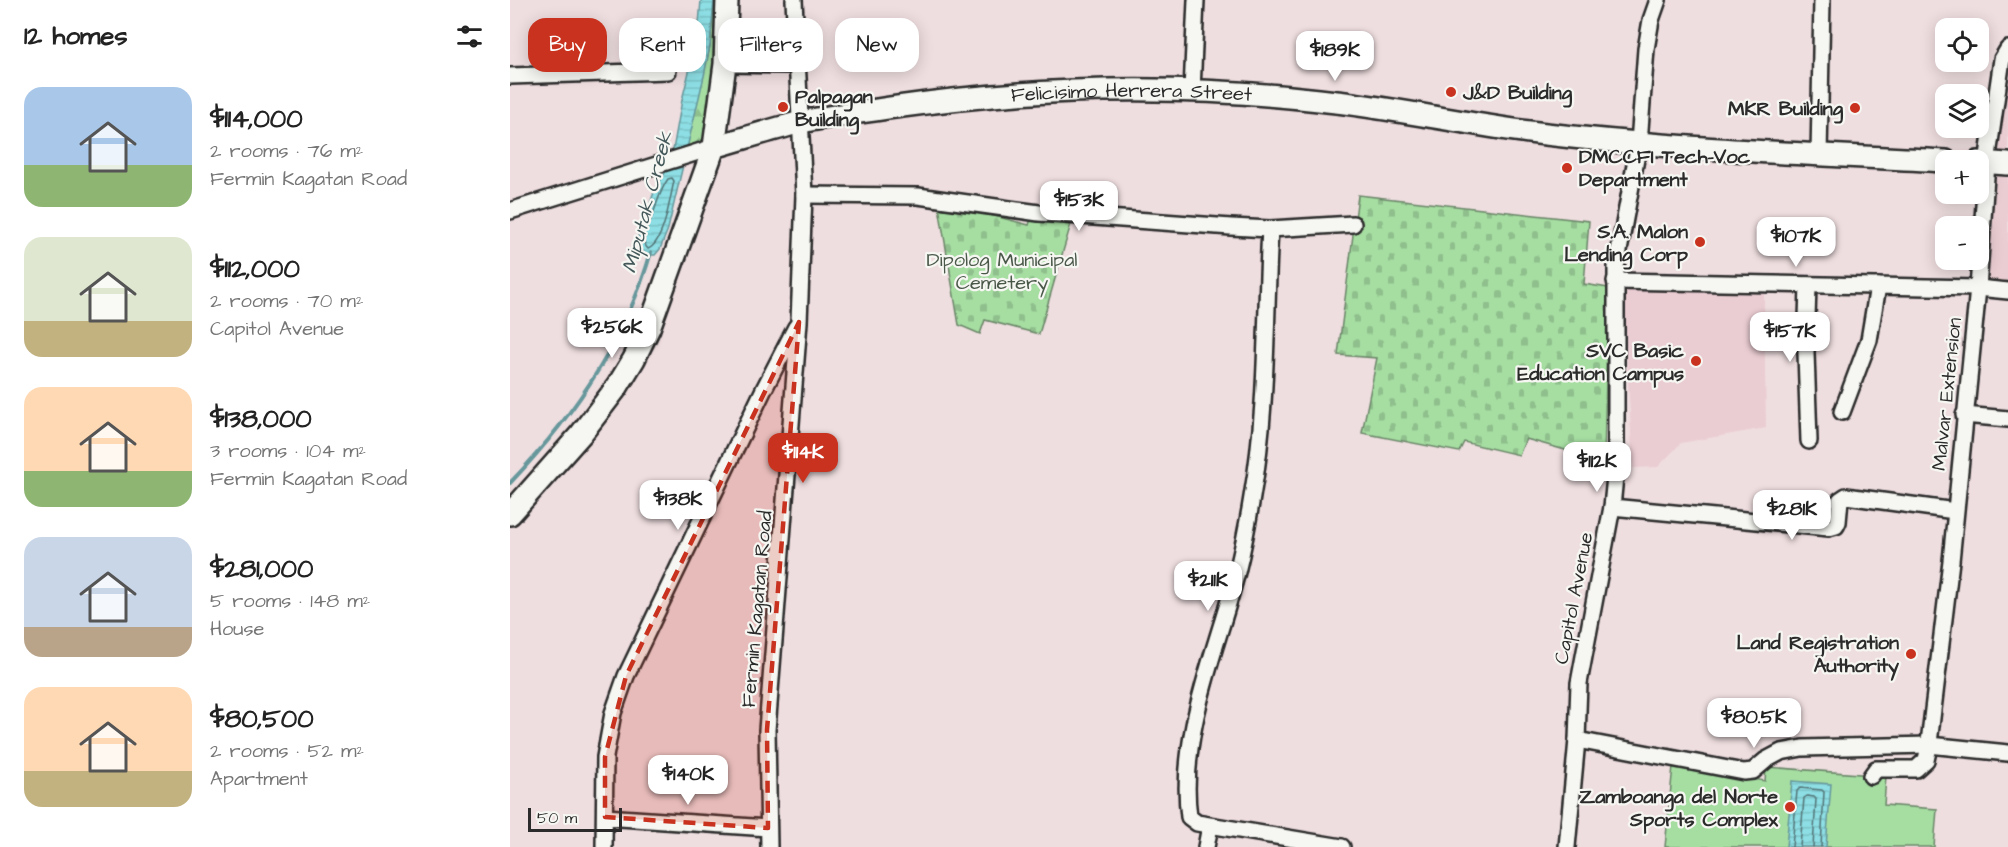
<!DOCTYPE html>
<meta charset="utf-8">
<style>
:root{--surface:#fff;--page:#f6f6f6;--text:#222;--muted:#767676;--accent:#c8321e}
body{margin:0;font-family:"Architects Daughter",sans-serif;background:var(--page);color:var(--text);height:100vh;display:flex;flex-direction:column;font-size:22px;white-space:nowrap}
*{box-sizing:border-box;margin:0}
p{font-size:20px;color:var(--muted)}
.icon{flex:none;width:33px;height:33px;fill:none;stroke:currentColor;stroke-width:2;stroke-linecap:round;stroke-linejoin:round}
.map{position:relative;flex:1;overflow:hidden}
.sheet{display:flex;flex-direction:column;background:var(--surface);width:510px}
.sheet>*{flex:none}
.guide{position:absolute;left:18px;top:18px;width:570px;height:54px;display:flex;gap:12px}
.tools{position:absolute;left:1425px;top:18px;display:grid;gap:12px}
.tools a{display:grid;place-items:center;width:54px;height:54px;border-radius:12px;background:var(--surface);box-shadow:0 3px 15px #0003;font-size:30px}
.scale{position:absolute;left:18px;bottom:15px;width:94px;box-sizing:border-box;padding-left:6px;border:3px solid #2b2b2b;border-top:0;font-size:16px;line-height:21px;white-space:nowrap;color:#2b2b2b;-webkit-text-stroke:4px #f6f6f2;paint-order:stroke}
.price{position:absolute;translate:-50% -51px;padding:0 14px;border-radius:12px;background:#fff;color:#222;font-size:20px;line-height:39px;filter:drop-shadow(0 2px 3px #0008)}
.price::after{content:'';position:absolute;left:50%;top:36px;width:18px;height:14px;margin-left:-9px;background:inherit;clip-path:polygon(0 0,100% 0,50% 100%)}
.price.on{background:var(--accent);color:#fff}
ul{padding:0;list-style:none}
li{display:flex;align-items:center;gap:18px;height:150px;padding:0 24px}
li span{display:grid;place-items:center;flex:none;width:168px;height:120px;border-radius:18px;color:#555}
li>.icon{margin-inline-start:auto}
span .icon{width:72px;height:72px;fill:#fffc;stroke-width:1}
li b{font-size:26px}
h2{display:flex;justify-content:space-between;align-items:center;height:72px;padding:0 24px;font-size:26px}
.pill{padding:0 21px;border-radius:18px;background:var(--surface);box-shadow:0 3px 15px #0003;font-size:21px;line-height:54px}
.pill.on{background:var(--accent);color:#fff}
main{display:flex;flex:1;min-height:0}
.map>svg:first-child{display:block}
.built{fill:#eacdd3}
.forest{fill:url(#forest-firs);stroke:#688466;stroke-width:1.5}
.cemetery{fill:url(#cemetery-stones);stroke:#688466;stroke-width:1.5}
.park{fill:#a6dea2;stroke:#688466;stroke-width:1.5}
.water{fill:url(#water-rules);stroke:#66979b;stroke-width:1.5}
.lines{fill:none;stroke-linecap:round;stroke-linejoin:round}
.shore{stroke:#527375;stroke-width:1.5}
.stream{stroke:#66979b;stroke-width:4}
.street-casing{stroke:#2b2b2b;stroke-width:20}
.secondary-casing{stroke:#2b2b2b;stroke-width:26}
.street{stroke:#f6f6f2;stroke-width:15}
.secondary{stroke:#f6f6f2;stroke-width:21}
.marked{fill:#c8321e;fill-opacity:0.2;stroke:#c8321e;stroke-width:4.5;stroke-dasharray:12 8;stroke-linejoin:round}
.poi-dot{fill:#c8321e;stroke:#f6f6f2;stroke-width:2}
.labels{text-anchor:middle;stroke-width:4.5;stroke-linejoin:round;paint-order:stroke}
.poi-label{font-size:20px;font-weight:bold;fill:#2b2b2b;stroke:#f6f6f2;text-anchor:end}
.street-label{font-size:20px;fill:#2b2b2b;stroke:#f6f6f2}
.park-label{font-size:20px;fill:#4a5849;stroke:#f6f6f2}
.water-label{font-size:21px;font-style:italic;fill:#44585a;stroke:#f6f6f2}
</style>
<main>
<section class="sheet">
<h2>12 homes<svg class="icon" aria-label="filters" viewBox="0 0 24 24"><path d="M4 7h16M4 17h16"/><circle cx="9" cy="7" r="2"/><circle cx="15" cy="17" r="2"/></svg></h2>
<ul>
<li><span style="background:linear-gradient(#a9c7e8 65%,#8fb573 0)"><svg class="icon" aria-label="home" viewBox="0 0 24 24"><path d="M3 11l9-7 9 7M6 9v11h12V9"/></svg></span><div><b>$114,000</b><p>2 rooms · 76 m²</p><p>Fermin Kagatan Road</p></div></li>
<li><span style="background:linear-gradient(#dfe7d0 70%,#c2b280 0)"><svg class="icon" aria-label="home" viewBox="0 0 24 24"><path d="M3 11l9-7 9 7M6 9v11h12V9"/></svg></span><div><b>$112,000</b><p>2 rooms · 70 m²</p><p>Capitol Avenue</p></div></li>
<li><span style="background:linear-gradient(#ffd9b3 70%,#8fb573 0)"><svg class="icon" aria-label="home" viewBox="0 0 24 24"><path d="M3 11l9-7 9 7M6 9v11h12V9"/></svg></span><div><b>$138,000</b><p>3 rooms · 104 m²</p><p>Fermin Kagatan Road</p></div></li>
<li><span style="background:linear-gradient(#c9d6e8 75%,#b9a48a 0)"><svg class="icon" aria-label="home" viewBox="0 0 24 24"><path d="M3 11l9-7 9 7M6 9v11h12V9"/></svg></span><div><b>$281,000</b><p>5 rooms · 148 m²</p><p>House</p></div></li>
<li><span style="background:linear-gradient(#ffd9b3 70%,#c2b280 0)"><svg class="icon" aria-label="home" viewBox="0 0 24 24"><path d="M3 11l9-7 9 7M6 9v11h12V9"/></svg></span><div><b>$80,500</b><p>2 rooms · 52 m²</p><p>Apartment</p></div></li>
</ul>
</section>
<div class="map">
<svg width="1498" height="847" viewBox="0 0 1498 847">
<defs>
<pattern id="forest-firs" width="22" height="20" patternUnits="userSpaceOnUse" patternTransform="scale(1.5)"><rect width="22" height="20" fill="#a6dea2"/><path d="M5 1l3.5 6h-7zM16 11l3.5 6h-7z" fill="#8fbf8c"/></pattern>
<pattern id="cemetery-stones" width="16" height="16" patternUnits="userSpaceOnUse" patternTransform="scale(1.5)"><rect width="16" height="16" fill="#a6dea2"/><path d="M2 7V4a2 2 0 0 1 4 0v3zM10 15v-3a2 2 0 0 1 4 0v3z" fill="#8fbf8c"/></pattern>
<pattern id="water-rules" width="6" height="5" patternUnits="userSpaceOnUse" patternTransform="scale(1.5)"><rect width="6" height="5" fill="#8ddfe5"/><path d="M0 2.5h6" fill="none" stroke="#7ac0c5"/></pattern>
</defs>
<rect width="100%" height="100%" fill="#efdee0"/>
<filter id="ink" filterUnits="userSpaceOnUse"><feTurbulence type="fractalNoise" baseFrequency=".0167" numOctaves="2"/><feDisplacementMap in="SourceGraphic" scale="12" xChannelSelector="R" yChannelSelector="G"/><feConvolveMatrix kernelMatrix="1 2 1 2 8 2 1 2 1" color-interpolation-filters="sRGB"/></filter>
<g filter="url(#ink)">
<g class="built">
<path d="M1498,70v217l-23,-2z"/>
<path d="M1113,290l141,4 2,134 -85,15 -23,24 -25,1z"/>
</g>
<path class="forest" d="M204,0h7l-12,131 -12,15 -11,4 24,-104z"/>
<g class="cemetery">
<path d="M848,195l231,26 -5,63 24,4 -4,173 -78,-22 -7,16 -55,-13 -5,10 -97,-19 15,-75 -39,-3z"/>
<path d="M428,201l91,24 4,-12 40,4 -34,117 -54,-14 -5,14 -21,-9z"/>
</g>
<path class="park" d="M1163,766l92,15 1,-14 120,9 -2,29 53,4 -3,38h-269z"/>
<g class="water">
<path d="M191,0h13l-4,46 -6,30 -36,153 -8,20 -5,6h-8l-7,-7 -2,-8 1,-11 8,-16 7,-21 12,-21 7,-21 9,-50 16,-64z"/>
<path d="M1282,781l39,3 -5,63h-40z"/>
</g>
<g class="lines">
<g class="shore">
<path d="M162,178l2,3c-4,17 -10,62 -26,68 -10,-11 1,-23 5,-35 5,-13 7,-24 15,-35z"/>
<path d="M1282,847l5,-56 3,-3 22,2 2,2 -3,55"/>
<path d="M1290,847l4,-49 3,-2 7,1 2,2 -3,48"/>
</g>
<path class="stream" d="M0,483c63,-66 116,-143 141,-231"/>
<g class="street-casing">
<g id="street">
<path d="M215,64l71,1"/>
<path d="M0,76l158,-5"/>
<path d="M682,91l4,-91"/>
<path d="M1309,155l3,-155"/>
<path d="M294,195l114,1 121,17 192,14 39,2 83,-5"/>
<path d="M0,211l204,-64"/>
<path d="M760,229c-5,89 -2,179 -18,268 -4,25 -9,51 -15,75 -20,77 -59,165 -48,245l8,6 145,24"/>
<path d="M1105,281l363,7 30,3"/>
<path d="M1298,285l-2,68 3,88"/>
<path d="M1332,412l27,-72 9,-54"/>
<path d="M1454,415l44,4"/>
<path d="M1102,507l217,21 7,-2 2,-4 2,-22 6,-4 109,15"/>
<path d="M1067,740l167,32 9,-1 13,-11 15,-8 21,-4 127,-3 79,8"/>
<path d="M1361,776l5,-7h40l10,-9 2,-9 23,-190 27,-273 9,-125 15,-104 6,-10"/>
<path d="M95,817l163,11"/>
<path d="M94,847l1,-90 8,-44 13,-37 138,-287 32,-62"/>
<path d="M259,847l-2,-117 32,-408 5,-127 -10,-195"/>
<path d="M696,847l4,-21"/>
<path d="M1057,847l10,-107 2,-57 33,-176 4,-41v-199l23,-124 7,-94 5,-29 7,-20"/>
</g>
</g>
<g class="secondary-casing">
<g id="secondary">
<path id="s1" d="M204,147c28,-8 56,-17 84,-24 32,-8 66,-11 98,-16 140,-20 283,-23 423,-7 70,7 140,23 210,32 138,17 278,22 417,29"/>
<path d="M1468,162l30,2"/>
<path d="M0,514l71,-80 36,-47 17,-28 15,-31 65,-181 11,-83 2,-64"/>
</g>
</g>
<use href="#street" class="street"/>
<use href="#secondary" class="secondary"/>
</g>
</g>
<path class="marked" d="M289,322l-32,408 1,98 -163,-11v-60l21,-81z"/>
<g class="poi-dot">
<circle cx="941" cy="92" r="6"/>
<circle cx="273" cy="107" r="6"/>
<circle cx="1345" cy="108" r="6"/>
<circle cx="1057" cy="168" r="6"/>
<circle cx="1190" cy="242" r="6"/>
<circle cx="1186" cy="361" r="6"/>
<circle cx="1401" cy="654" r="6"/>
<circle cx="1280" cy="807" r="6"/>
</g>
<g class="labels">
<g class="poi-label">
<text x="953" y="99" text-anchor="start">J&amp;D Building</text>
<text x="285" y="103" text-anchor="start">Palpagan<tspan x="285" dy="23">Building</tspan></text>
<text x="1333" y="115">MKR Building</text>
<text x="1069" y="163" text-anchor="start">DMCCFI Tech-Voc<tspan x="1069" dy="23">Department</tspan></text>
<text x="1178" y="238">S.A. Malon<tspan x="1178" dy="23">Lending Corp</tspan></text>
<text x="1174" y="357">SVC Basic<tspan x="1174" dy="23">Education Campus</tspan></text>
<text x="1389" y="649">Land Registration<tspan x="1389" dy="23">Authority</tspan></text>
<text x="1268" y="803">Zamboanga del Norte<tspan x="1268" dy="23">Sports Complex</tspan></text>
</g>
<g class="street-label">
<text dy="7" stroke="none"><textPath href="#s1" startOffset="423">Felicisimo Herrera Street</textPath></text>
<text transform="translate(1436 394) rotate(-84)" y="7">Malvar Extension</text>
<text transform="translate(1063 598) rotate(-79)" y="7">Capitol Avenue</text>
<text transform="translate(246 609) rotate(-85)" y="7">Fermin Kagatan Road</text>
</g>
<g class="park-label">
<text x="492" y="266">Dipolog Municipal<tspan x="492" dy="23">Cemetery</tspan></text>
</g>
<g class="water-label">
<text transform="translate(137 202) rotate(-75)" y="7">Miputak Creek</text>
</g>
</g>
</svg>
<div class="tools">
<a><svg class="icon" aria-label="locate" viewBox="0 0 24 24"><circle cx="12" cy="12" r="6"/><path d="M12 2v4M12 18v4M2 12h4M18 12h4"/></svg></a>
<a><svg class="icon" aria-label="layers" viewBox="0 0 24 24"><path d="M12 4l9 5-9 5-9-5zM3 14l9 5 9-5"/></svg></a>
<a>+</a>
<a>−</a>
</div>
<div class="scale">50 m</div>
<b class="price" style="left:825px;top:82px">$189K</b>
<b class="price" style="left:569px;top:232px">$153K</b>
<b class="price" style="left:1286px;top:268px">$107K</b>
<b class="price" style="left:102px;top:359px">$256K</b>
<b class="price" style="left:1280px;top:363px">$157K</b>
<b class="price on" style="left:293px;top:484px">$114K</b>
<b class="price" style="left:1087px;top:493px">$112K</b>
<b class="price" style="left:168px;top:531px">$138K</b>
<b class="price" style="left:1282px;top:541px">$281K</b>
<b class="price" style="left:698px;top:612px">$211K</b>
<b class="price" style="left:1244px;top:749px">$80.5K</b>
<b class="price" style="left:178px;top:806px">$140K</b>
<div class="guide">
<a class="pill on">Buy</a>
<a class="pill">Rent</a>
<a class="pill">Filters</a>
<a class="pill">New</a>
</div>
</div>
</main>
